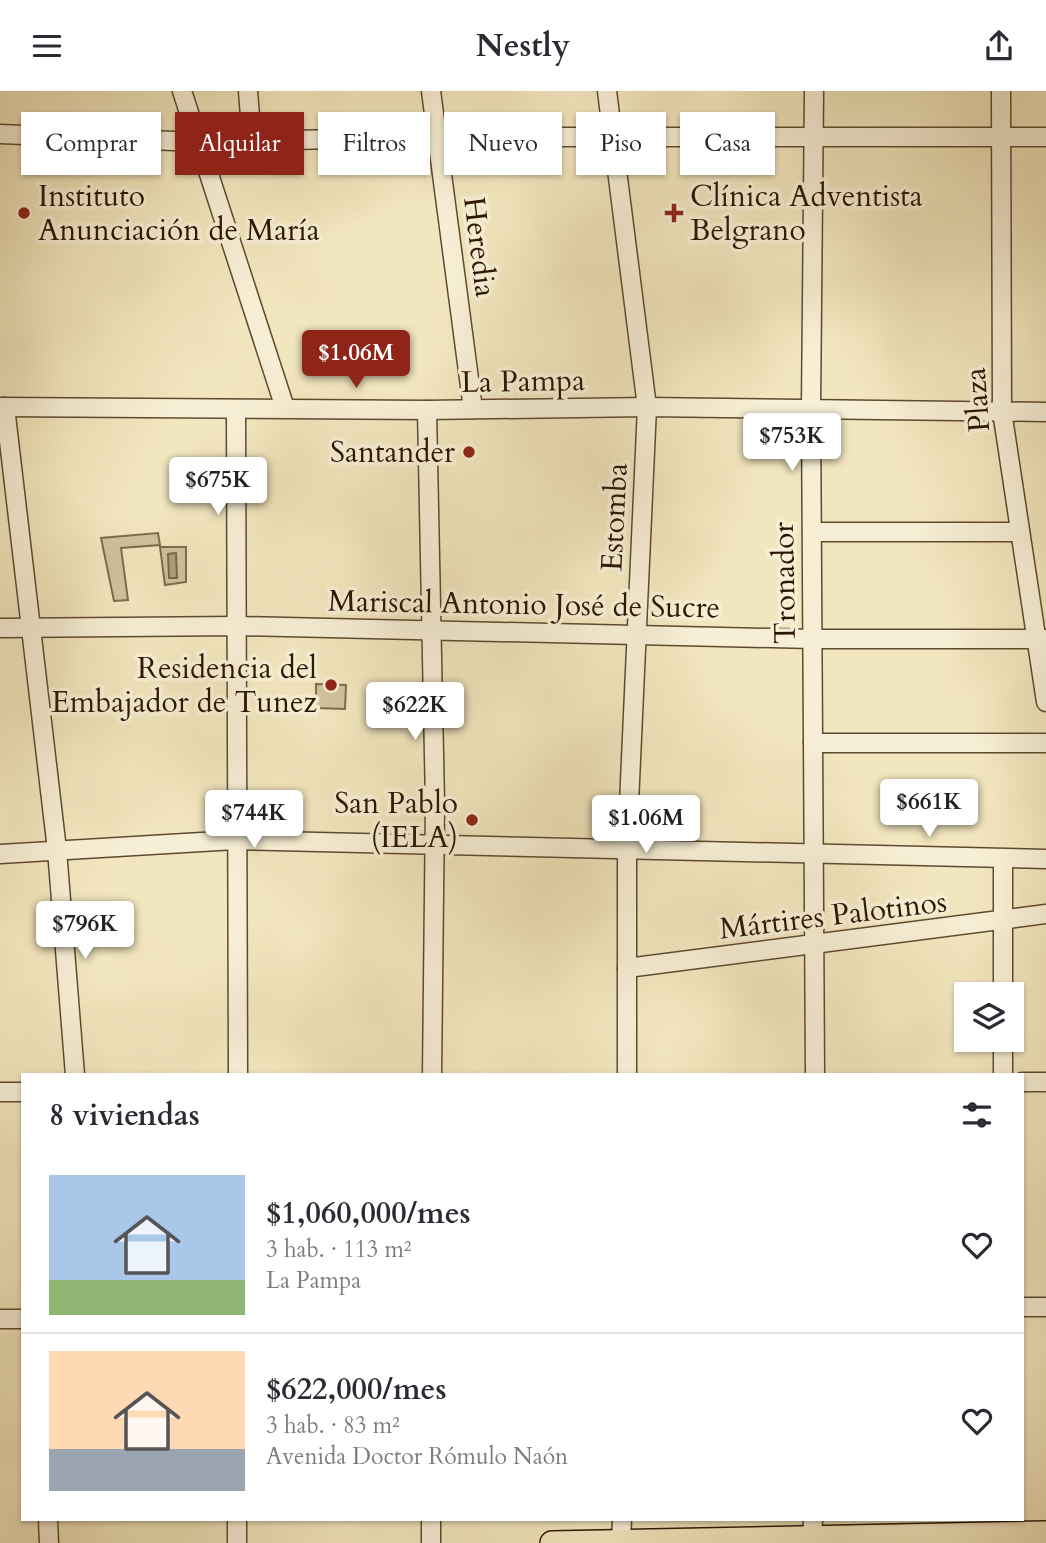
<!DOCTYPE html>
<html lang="es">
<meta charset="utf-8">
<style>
:root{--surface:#fff;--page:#f2f2f3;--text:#2b2b33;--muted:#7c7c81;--line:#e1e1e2;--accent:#8f2418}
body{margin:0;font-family:Cardo,serif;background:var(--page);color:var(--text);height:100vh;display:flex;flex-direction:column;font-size:26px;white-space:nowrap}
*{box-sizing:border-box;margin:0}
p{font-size:23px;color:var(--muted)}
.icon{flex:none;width:38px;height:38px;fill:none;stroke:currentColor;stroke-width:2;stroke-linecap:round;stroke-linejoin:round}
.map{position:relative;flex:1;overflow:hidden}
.side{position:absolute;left:21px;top:982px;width:1003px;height:448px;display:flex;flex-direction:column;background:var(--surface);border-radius:0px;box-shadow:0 2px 5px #0004}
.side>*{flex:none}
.banner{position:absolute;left:21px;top:21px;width:1004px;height:63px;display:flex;gap:14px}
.controls{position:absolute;left:954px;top:891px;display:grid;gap:14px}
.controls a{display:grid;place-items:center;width:70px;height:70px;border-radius:0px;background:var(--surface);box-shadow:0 2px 5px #0004;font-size:35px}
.price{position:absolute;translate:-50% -60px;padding:0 16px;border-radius:7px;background:#fff;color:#222;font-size:23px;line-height:46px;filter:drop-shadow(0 2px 4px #0008)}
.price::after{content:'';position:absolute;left:50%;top:42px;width:21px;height:16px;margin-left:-10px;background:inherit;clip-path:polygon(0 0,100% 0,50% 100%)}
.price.current{background:var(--accent);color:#fff}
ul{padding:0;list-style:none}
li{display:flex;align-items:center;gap:21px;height:175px;padding:0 28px}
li+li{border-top:2px solid var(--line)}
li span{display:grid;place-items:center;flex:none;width:196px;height:140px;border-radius:0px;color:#555}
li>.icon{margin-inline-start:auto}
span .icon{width:84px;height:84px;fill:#fffc;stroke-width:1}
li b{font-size:30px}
h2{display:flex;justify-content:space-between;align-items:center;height:84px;padding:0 28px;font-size:30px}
.chip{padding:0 24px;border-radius:0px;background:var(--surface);box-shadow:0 2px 5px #0004;font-size:24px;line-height:63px}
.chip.current{background:var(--accent);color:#fff}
header{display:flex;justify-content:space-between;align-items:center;height:91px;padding:0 28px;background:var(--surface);font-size:32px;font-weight:700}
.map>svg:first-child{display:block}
.green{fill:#d0c39e;stroke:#7e6c4f;stroke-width:2}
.water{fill:#af9f7d;stroke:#7b684b;stroke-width:2}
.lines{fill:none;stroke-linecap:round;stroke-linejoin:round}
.minor-casing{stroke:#5e4a30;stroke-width:21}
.major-casing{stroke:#2c1600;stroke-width:26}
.minor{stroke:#f7efd5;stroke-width:18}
.major{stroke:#f2e6be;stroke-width:23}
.poi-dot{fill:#8f2418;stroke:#f7efd5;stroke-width:2.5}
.labels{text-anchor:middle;stroke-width:7;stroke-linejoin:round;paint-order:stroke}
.poi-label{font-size:30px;fill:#2c1600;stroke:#f7efd5;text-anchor:end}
.street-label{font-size:30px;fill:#2c1600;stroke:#f7efd5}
</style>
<header><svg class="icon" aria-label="menu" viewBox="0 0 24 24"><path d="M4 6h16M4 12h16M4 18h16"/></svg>Nestly<svg class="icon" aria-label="share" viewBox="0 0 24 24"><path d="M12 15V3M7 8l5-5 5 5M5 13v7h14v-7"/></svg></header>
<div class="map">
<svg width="1046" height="1452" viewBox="0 0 1046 1452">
<rect width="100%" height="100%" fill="#f2e6be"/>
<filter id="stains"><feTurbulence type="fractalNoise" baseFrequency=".00286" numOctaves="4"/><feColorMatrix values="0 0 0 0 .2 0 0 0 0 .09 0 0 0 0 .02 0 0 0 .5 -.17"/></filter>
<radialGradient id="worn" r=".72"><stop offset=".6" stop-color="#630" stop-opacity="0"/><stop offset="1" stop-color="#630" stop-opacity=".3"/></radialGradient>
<g class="green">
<path d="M158,442l2,12 -39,3 7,52 -14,1 -13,-63z"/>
<path d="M160,456h26v35l-21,3z"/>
<path d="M316,593l30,1 -1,24 -29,-1z"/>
</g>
<path class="water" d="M176,462l1,25h-8l-1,-24z"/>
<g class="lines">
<g class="minor-casing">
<g id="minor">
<path d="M182,0l103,317"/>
<path d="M248,0l4,51"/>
<path d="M431,0l42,318"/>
<path d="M607,0l40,316 -20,440v228"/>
<path d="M814,0l-3,317 4,667"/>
<path d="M1001,0l1,320 44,291"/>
<path d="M0,43l199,8 239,-5h608"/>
<path d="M0,316l427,3 220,-3 399,5"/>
<path d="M5,316l52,443 18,225"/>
<path d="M236,318l2,666"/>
<path d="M427,319l8,394 -3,271"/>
<path d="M812,441h208"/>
<path d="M0,537l238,-2 575,13h233"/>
<path d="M813,652h233"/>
<path d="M0,763l235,-14 811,19"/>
<path d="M1003,768v135"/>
<path d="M627,877l419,-54"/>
<path d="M1003,984v-36"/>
<path d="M1022,991h24"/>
<path d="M0,1001h23"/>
<path d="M1022,1216h24"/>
<path d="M0,1228h23"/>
<path d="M48,1428l1,24"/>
<path d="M237,1428v24"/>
<path d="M431,1428v24"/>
<path d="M621,1452l1,-24"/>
<path d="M812,1452l1,-24"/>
</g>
</g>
<g class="major-casing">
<path id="major" d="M552,1452l494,-10"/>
</g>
<use href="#minor" class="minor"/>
<use href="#major" class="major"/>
</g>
<g class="poi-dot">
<circle cx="24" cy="122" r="7"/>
<path d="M670.5 111.5h7v7h7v7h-7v7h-7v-7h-7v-7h7z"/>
<circle cx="469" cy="361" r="7"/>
<circle cx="331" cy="594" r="7"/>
<circle cx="472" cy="729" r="7"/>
</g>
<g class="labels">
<g class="poi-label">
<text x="38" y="115" text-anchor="start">Instituto<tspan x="38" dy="34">Anunciación de María</tspan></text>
<text x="690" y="115" text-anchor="start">Clínica Adventista<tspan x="690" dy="34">Belgrano</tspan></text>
<text x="455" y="371">Santander</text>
<text x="317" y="587">Residencia del<tspan x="317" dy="34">Embajador de Tunez</tspan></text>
<text x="458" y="722">San Pablo<tspan x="458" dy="34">(IELA)</tspan></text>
</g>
<g class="street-label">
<text transform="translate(480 156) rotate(83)" y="10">Heredia</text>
<text transform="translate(523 290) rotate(-1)" y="10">La Pampa</text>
<text transform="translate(977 309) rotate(-94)" y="10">Plaza</text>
<text transform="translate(614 426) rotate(-87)" y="10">Estomba</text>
<text transform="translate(784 492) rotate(-91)" y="10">Tronador</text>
<text transform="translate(524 513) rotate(1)" y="10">Mariscal Antonio José de Sucre</text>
<text transform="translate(833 824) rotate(-7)" y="10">Mártires Palotinos</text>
</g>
</g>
<rect width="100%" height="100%" filter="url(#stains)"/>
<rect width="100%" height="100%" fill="url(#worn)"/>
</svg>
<div class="controls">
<a><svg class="icon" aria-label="layers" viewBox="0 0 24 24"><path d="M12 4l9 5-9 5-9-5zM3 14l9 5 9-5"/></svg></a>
</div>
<b class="price current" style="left:356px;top:299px">$1.06M</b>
<b class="price" style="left:792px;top:382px">$753K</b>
<b class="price" style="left:218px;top:426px">$675K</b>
<b class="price" style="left:415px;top:651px">$622K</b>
<b class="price" style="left:929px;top:748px">$661K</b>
<b class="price" style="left:254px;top:759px">$744K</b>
<b class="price" style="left:646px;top:764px">$1.06M</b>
<b class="price" style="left:85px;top:870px">$796K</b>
<div class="banner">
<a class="chip">Comprar</a>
<a class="chip current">Alquilar</a>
<a class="chip">Filtros</a>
<a class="chip">Nuevo</a>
<a class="chip">Piso</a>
<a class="chip">Casa</a>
</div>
<section class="side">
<h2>8 viviendas<svg class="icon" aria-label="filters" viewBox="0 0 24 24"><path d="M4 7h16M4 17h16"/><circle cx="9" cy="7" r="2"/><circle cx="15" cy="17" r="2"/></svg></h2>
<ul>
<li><span style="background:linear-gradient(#a9c7e8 75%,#8fb573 0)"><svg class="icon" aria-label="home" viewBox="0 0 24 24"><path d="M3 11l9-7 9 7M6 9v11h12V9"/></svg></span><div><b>$1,060,000/mes</b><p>3 hab. · 113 m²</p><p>La Pampa</p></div><svg class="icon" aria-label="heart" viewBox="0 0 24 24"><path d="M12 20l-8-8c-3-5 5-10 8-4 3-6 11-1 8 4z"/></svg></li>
<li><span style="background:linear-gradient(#ffd9b3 70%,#9aa5b1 0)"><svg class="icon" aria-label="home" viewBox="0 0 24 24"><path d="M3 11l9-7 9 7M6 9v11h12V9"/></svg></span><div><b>$622,000/mes</b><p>3 hab. · 83 m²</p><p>Avenida Doctor Rómulo Naón</p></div><svg class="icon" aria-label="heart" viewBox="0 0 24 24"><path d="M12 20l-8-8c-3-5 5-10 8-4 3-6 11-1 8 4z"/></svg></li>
</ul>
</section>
</div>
